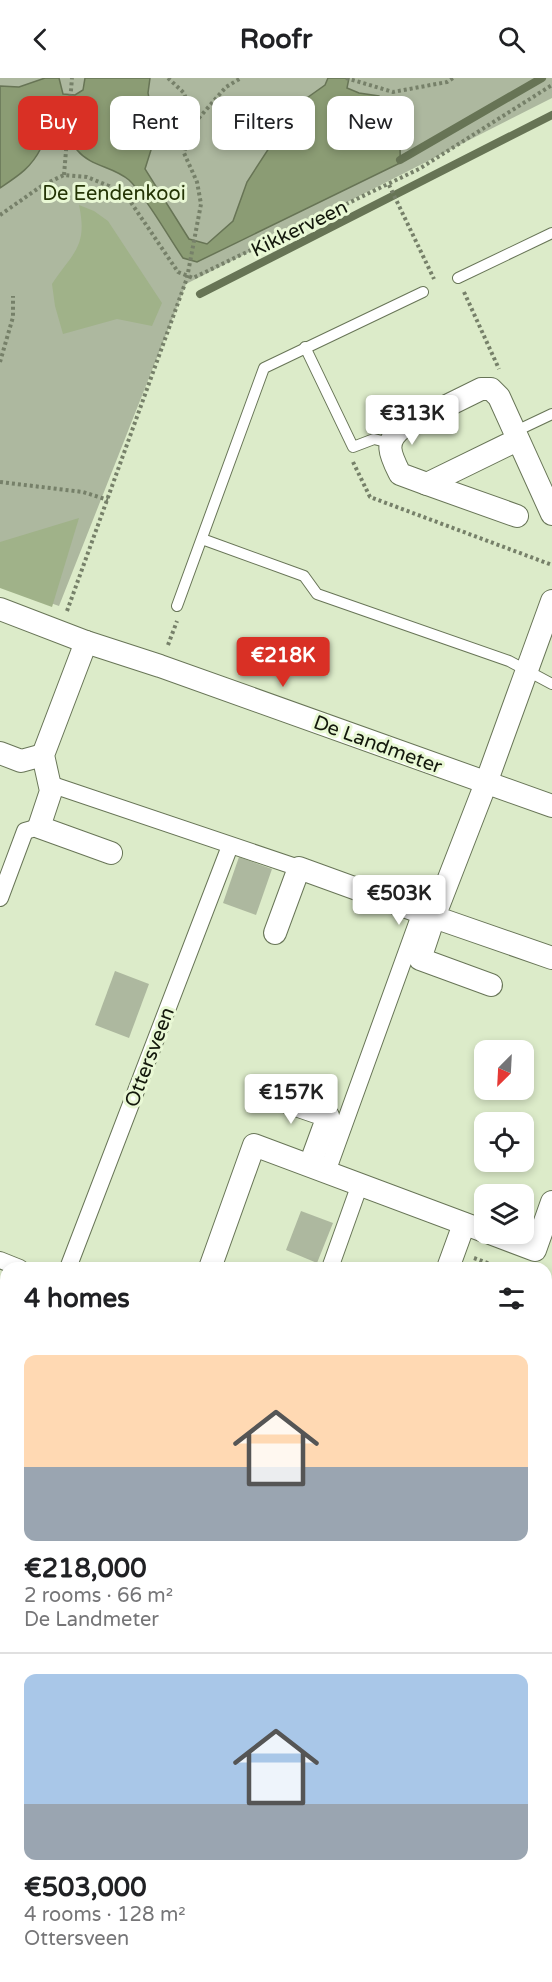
<!DOCTYPE html>
<meta charset="utf-8">
<style>
:root{--surface:#fff;--page:#f6f6f6;--text:#202124;--muted:#757577;--line:#e0e0e0;--accent:#d93025}
body{margin:0;font-family:"Varela Round",sans-serif;background:var(--page);color:var(--text);height:100vh;display:flex;flex-direction:column;font-size:22px;white-space:nowrap}
*{box-sizing:border-box;margin:0}
p{font-size:20px;color:var(--muted)}
.icon{flex:none;width:33px;height:33px;fill:none;stroke:currentColor;stroke-width:2;stroke-linecap:round;stroke-linejoin:round}
.map{position:relative;flex:1;overflow:hidden}
.drawer{position:absolute;left:0px;top:1184px;width:552px;height:722px;display:flex;flex-direction:column;background:var(--surface);border-radius:18px 18px 0 0;box-shadow:0 3px 9px #0003}
.drawer>*{flex:none}
.guide{position:absolute;left:18px;top:18px;width:516px;height:54px;display:flex;gap:12px}
.needle{width:39px;rotate:204deg}
.tools{position:absolute;left:474px;top:962px;display:grid;gap:12px}
.tools a{display:grid;place-items:center;width:60px;height:60px;border-radius:12px;background:var(--surface);box-shadow:0 3px 9px #0003;font-size:30px}
.price{position:absolute;translate:-50% -51px;padding:0 14px;border-radius:6px;background:#fff;color:#222;font-size:20px;line-height:39px;filter:drop-shadow(0 2px 3px #0008)}
.price::after{content:'';position:absolute;left:50%;top:36px;width:18px;height:14px;margin-left:-9px;background:inherit;clip-path:polygon(0 0,100% 0,50% 100%)}
.price.active{background:var(--accent);color:#fff}
ul{padding:0;list-style:none}
li{display:grid;align-content:center;gap:12px;height:318px;padding:0 24px}
li+li{border-top:2px solid var(--line)}
li span{display:grid;place-items:center;height:186px;border-radius:12px;color:#555}
li>.icon{margin-inline-start:auto}
span .icon{width:108px;height:108px;fill:#fffc;stroke-width:1}
li b{font-size:26px}
h2{display:flex;justify-content:space-between;align-items:center;height:72px;padding:0 24px;font-size:26px}
.chip{padding:0 21px;border-radius:12px;background:var(--surface);box-shadow:0 3px 9px #0003;font-size:21px;line-height:54px}
.chip.active{background:var(--accent);color:#fff}
header{display:flex;justify-content:space-between;align-items:center;height:78px;padding:0 24px;background:var(--surface);font-size:27px;font-weight:800}
.map>svg:first-child{display:block}
.green{fill:#adb89f}
.forest{fill:#a0b289}
.water{fill:#8b9c74;stroke:#677455;stroke-width:1.5}
.lines{fill:none;stroke-linecap:round;stroke-linejoin:round}
.stream{stroke:#677455;stroke-width:8}
.service-casing{stroke:#687557;stroke-width:12}
.pedestrian-casing{stroke:#687557;stroke-width:18}
.minor-casing{stroke:#687557;stroke-width:24}
.secondary-casing{stroke:#687557;stroke-width:33}
.path{stroke:#768069;stroke-width:4;stroke-dasharray:3 3;stroke-linecap:butt}
.service{stroke:#fff;stroke-width:10}
.pedestrian{stroke:#fff;stroke-width:16}
.minor{stroke:#fff;stroke-width:22}
.secondary{stroke:#ebf4de;stroke-width:32}
.labels{text-anchor:middle;stroke-width:6;stroke-linejoin:round;paint-order:stroke}
.park-label{font-size:20px;fill:#243405;stroke:#e9f8d5}
.street-label{font-size:20px;fill:#13180c;stroke:#e9f8d5}
</style>
<header><svg class="icon" aria-label="back" viewBox="0 0 24 24"><path d="M15 5l-7 7 7 7"/></svg>Roofr<svg class="icon" aria-label="search" viewBox="0 0 24 24"><circle cx="10" cy="10" r="6"/><path d="M15 15l6 6"/></svg></header>
<div class="map">
<svg width="552" height="1904" viewBox="0 0 552 1904">
<rect width="100%" height="100%" fill="#dcebc9"/>
<g class="green">
<path d="M0,0h552v20l-366,186 -127,322 -59,-21z"/>
<path d="M239,779l33,12 -16,46 -33,-12z"/>
<path d="M115,893l34,13 -20,54 -34,-13z"/>
<path d="M301,1133l32,12 -16,40 -31,-13z"/>
</g>
<g class="forest">
<path d="M79,127l15,6 14,10 54,82 -10,23 -35,-7 -54,15 -8,-28 -3,-22c21,-32 36,-37 27,-79z"/>
<path d="M79,440l-27,89 -52,-19v-46z"/>
<path d="M546,1402l6,1v67l-4,7z"/>
</g>
<path class="water" d="M45,0h14l4,16 12,1 8,-5 2,-12h65l-2,15 8,41 -11,35 44,70 18,5 26,-23 14,-39 50,-77 28,-20 3,-7h21l-2,10 12,5 20,3c20,22 22,38 21,67l-203,99 -14,-4c-14,-20 -38,-63 -54,-78 -16,-14 -38,-13 -52,-30l4,-34 -8,-7 -11,-2c-15,11 -13,26 -21,41 -10,20 -23,28 -41,40v-102l19,1z"/>
<g class="lines">
<g class="stream">
<path d="M400,82l142,-82"/>
<path d="M200,216l352,-179"/>
</g>
<g class="service-casing">
<g id="service">
<path d="M458,200l94,-45"/>
<path d="M305,269l48,100 21,-8 16,4"/>
<path d="M514,354l38,-18"/>
<path d="M202,461l102,37 13,18 192,67 43,23"/>
<path d="M177,528l87,-238 159,-76"/>
<path d="M405,1904l2,-5"/>
</g>
</g>
<g class="pedestrian-casing">
<g id="pedestrian">
<path d="M50,706l249,84"/>
<path d="M0,820l25,-67 14,-4"/>
<path d="M327,1094l94,-260"/>
<path d="M0,1182l20,8"/>
<path d="M68,1190l162,-422"/>
<path d="M330,1190l30,-84"/>
<path d="M546,1251l6,-17"/>
</g>
</g>
<g class="minor-casing">
<g id="minor">
<path d="M517,362l-90,44 -27,-10c-9,-18 -17,-32 2,-46l79,-39h10l8,8 53,117"/>
<path d="M427,406l90,32"/>
<path d="M552,523l-66,182 -52,134 118,41"/>
<path d="M0,531l86,33 74,24 392,140"/>
<path d="M86,564l-43,113 8,36 -12,36 72,26"/>
<path d="M0,675l21,8 22,-6"/>
<path d="M275,855l24,-65 135,49 -14,42 71,26"/>
<path d="M258,1014l70,24 -18,49"/>
<path d="M490,1155l45,17 17,-48"/>
<path d="M210,1190l44,-123 230,86"/>
<path d="M448,1190l16,-44"/>
<path d="M546,1652l6,-21"/>
<path d="M546,1715l6,-12"/>
<path d="M0,1776l6,2"/>
<path d="M345,1899l14,5"/>
<path d="M99,1904l2,-5"/>
<path d="M466,1904l1,-5"/>
</g>
</g>
<g class="secondary-casing">
<g id="secondary">
<path d="M0,1375l6,2"/>
<path d="M546,1543l6,-6"/>
<path d="M546,1617l6,6"/>
</g>
</g>
<g class="path">
<path d="M168,0l16,15 10,31"/>
<path d="M346,0l47,14 54,-10 6,-4"/>
<path d="M64,97l8,-97"/>
<path d="M389,107l45,94"/>
<path d="M0,137l43,-30 21,-10 23,2 22,9 21,15 48,71 15,6 226,-109 133,-84"/>
<path d="M464,214l35,77"/>
<path d="M0,284l13,-45v-21"/>
<path d="M353,384l17,35 182,68"/>
<path d="M0,404l83,10 25,8"/>
<path d="M67,533l120,-333 14,-74 -4,-22 -13,-29 7,-26 35,-40 15,-9"/>
<path d="M168,567l9,-24"/>
<path d="M474,1180l27,10"/>
<path d="M546,1205l6,2"/>
<path d="M0,1298l6,2"/>
<path d="M546,1382l6,2"/>
<path d="M0,1421l6,2"/>
<path d="M546,1479l6,-2"/>
<path d="M0,1527l6,2"/>
<path d="M546,1756l6,-8"/>
</g>
<use href="#service" class="service"/>
<use href="#pedestrian" class="pedestrian"/>
<use href="#minor" class="minor"/>
<use href="#secondary" class="secondary"/>
</g>
<g class="labels">
<g class="park-label">
<text x="114" y="122">De Eendenkooi</text>
</g>
<g class="street-label">
<text transform="translate(299 150) rotate(-26)" y="7">Kikkerveen</text>
<text transform="translate(378 666) rotate(20)" y="7">De Landmeter</text>
<text transform="translate(149 979) rotate(-69)" y="7">Ottersveen</text>
</g>
</g>
</svg>
<div class="tools">
<a><svg class="needle" viewBox="-14 -14 28 28"><path d="M0-13l5 13h-10z" fill="#e53935"/><path d="M0 13l5-13h-10z" fill="#757577"/></svg></a>
<a><svg class="icon" aria-label="locate" viewBox="0 0 24 24"><circle cx="12" cy="12" r="6"/><path d="M12 2v4M12 18v4M2 12h4M18 12h4"/></svg></a>
<a><svg class="icon" aria-label="layers" viewBox="0 0 24 24"><path d="M12 4l9 5-9 5-9-5zM3 14l9 5 9-5"/></svg></a>
</div>
<b class="price" style="left:412px;top:368px">€313K</b>
<b class="price active" style="left:283px;top:610px">€218K</b>
<b class="price" style="left:399px;top:848px">€503K</b>
<b class="price" style="left:291px;top:1047px">€157K</b>
<div class="guide">
<a class="chip active">Buy</a>
<a class="chip">Rent</a>
<a class="chip">Filters</a>
<a class="chip">New</a>
</div>
<section class="drawer">
<h2>4 homes<svg class="icon" aria-label="filters" viewBox="0 0 24 24"><path d="M4 7h16M4 17h16"/><circle cx="9" cy="7" r="2"/><circle cx="15" cy="17" r="2"/></svg></h2>
<ul>
<li><span style="background:linear-gradient(#ffd9b3 60%,#9aa5b1 0)"><svg class="icon" aria-label="home" viewBox="0 0 24 24"><path d="M3 11l9-7 9 7M6 9v11h12V9"/></svg></span><div><b>€218,000</b><p>2 rooms · 66 m²</p><p>De Landmeter</p></div></li>
<li><span style="background:linear-gradient(#a9c7e8 70%,#9aa5b1 0)"><svg class="icon" aria-label="home" viewBox="0 0 24 24"><path d="M3 11l9-7 9 7M6 9v11h12V9"/></svg></span><div><b>€503,000</b><p>4 rooms · 128 m²</p><p>Ottersveen</p></div></li>
</ul>
</section>
</div>
